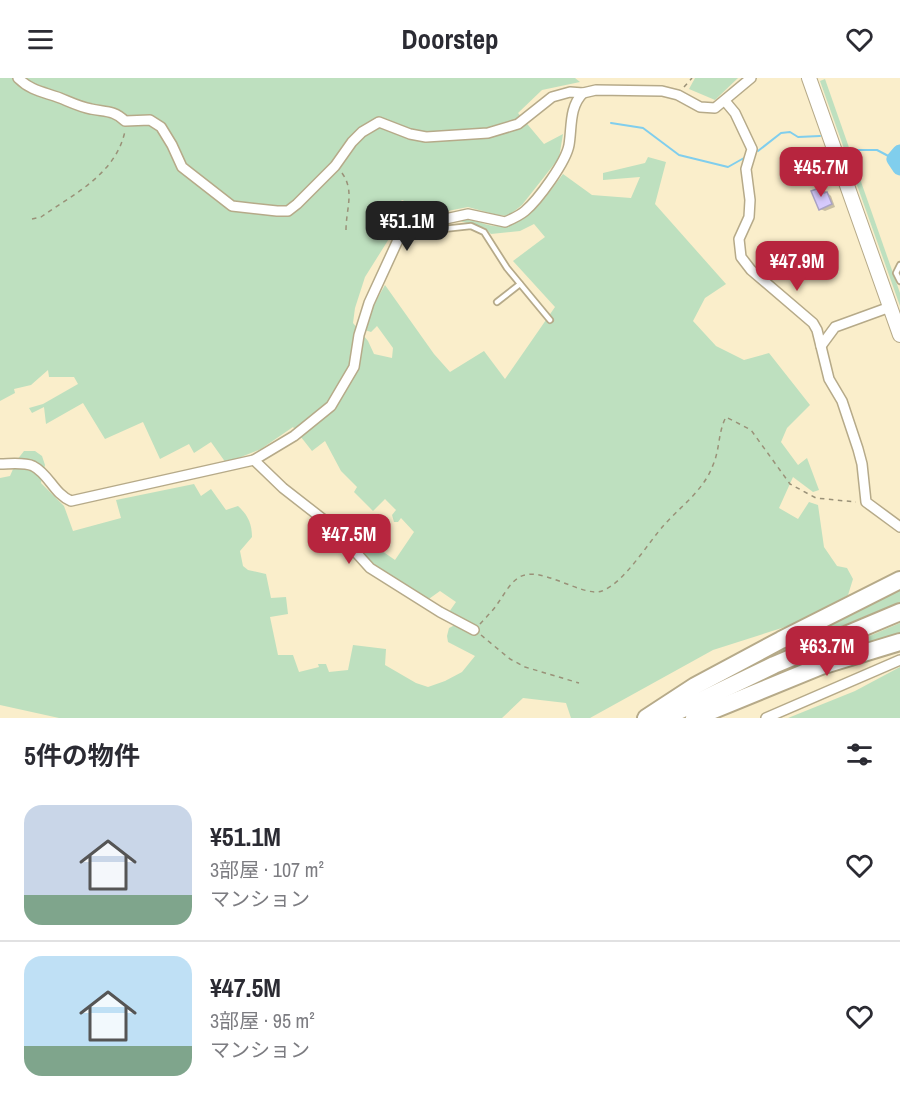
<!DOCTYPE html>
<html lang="ja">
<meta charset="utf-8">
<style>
:root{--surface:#fff;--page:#f7f7f7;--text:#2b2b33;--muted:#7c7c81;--line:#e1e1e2;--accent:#b7253e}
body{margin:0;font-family:"Archivo Narrow","Noto Sans JP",sans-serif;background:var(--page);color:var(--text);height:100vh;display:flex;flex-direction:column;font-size:22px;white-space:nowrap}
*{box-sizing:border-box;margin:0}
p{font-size:20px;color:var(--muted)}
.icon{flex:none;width:33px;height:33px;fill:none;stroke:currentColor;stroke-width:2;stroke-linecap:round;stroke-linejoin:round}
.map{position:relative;height:640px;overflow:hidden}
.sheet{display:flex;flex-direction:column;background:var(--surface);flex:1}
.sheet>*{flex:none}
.price{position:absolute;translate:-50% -51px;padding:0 14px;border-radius:12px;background:var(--accent);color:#fff;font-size:20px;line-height:39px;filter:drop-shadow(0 2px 3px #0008)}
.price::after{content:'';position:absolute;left:50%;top:36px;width:18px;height:14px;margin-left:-9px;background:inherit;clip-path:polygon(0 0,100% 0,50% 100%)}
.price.on{background:#222;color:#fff}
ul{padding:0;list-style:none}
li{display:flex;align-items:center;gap:18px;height:150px;padding:0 24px}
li+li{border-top:2px solid var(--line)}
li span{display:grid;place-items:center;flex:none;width:168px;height:120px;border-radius:18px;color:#555}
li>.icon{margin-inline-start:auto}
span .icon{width:72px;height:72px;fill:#fffc;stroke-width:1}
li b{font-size:26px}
h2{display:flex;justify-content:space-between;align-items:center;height:72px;padding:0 24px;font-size:26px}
header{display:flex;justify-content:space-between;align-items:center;height:78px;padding:0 24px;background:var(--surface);font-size:27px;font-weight:700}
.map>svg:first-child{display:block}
.green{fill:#bee0bf}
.shadow{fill:#0003}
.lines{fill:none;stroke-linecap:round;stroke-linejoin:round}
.stream{stroke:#80ceed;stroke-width:2}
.river{stroke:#80ceed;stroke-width:15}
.building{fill:#d6cafd;stroke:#aaa3c3;stroke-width:1.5}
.service-casing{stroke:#b6aa89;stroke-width:8}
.minor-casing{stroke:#b6aa89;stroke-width:12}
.primary-casing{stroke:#b6aa89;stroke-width:16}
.motorway-casing{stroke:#b6aa89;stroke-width:20}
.path{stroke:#9a9178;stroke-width:1.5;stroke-dasharray:4.5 4.5;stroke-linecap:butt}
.service{stroke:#fff;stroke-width:4.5}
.minor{stroke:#fff;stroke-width:9}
.primary{stroke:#fff;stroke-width:14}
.motorway{stroke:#fff;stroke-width:16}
</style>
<header><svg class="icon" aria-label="menu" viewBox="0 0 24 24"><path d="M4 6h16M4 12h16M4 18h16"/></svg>Doorstep<svg class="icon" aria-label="heart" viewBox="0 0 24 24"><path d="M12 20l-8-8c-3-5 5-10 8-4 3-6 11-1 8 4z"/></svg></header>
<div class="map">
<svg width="900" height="640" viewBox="0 0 900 640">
<rect width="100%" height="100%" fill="#faeecb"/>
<g class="green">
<path d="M0,0h575l5,4 -38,8 -24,23 26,31 19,-10 -4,24 -37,47 -14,11 -11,-1 -29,-8 -36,7 -30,-14 -8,11 8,7 -37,59 -10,31 -2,15 15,18 6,13 18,4 1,-10 -16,-22 -6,6 -6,-2 8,-24 12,-21 49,69 16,18 34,-21 21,28 50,-72 -42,-46 32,-24 -11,-13 -14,7 -29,3 -6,-6 -29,-8c15,-2 24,4 38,6 33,4 51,-29 69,-52l29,21 39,3 9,-21 -37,3v-7l42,-10 3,-6 18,5 -11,42 71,80 -21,14 -12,23 23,25 28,14 25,-7 41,52 -23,23 -6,14 17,23 9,-7 12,32 -6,2 -20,-15 -14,31 19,11 11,-17 9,3 6,42 13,19 10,2 6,11 -5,16 -41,25 -94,30 -123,68h-19l-5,-15 -43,-5 -21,20h-443l-59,-13v-227l10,-2 7,-16 7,-9h11l7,5 3,9 -4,18 23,23 9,25 48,-13 -5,-18 78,-16 7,12 10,-7 15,21 12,-4c10,9 14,18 14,31l-12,14 3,15 5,4 18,4 5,24 15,-1 2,17 -18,3 8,38h15l6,17 20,-5 -1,-3h8l3,8 19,-2 5,-25 33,4 -1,16 31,18 12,4 17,-6 17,-9 13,-16 -27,-14 -1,-6 2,-8 6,-3 -6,-13 7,-10 -16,-11 -14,10 -43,-28 -34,-33 7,-7 39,27 19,-28 -13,-14 -3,4h-4l-2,-7 4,-5 -11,-11 -12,12 -19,-19 3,-5 -16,-16 -16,-30 -13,10 -19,-24 -32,22 -35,14 -15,-21 -17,11 -5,-9 -29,15 -17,-37 -38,17 -22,-36 -37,21 -2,-17 -12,6 -3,-5 14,-4 35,-20 -4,-7h-25l-1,-7 -17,15 -17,4 1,4 -15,8z"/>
<path d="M695,0h43l-23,22 -26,-11z"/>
<path d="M825,1l75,214v13l-80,-225z"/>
<path d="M900,510v14l-107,44 -99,49 4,-7z"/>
<path d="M900,545v16l-190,65z"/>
<path d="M900,589v51h-112l67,-27z"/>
</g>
<path class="shadow" d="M822,110l9,8 4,11 -10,4 -5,-2z"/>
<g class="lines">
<g class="stream">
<path d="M611,45l32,5 36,27 49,12 16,-9"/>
<path d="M853,72h24l17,9"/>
<path d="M758,73l23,-18 9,-1 8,5 22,-1"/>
</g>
<path class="river" d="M900,74l-6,7 6,9"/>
</g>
<path class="building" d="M822,109l2,6 3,-1 5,12 -13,6 -8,-19z"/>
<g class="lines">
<g class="service-casing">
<g id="service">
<path d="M418,147l7,6 46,-5 13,6 23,36 43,52"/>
<path d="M900,187l-4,8 4,8"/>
<path d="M497,224l23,-18"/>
</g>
</g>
<g class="minor-casing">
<g id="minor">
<path d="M18,0c13,13 26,14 42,20 10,4 20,9 31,11 14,3 23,1 34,12l25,-1 11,7 11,18 10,22 50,39 45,5h11l9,-7 38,-38 17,-24 10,-10 17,-10 31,12 16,3 62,-4 30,-9 34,-27 18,-5 13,1 13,-3 66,1 16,4 22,12 15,1 36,-30"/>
<path d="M725,23l10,12 17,36 -6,20 4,31 -1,17 -10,22 2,18 10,13 62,53 4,7 12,49 13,22 16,48 4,15 4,38 34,25"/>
<path d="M821,268l14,-19 55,-20"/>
<path d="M254,382l29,28 50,39 37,41 70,44 34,18"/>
<path d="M0,386c10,0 24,-2 33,2 16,8 21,28 38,35l183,-41 40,-24 37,-30 23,-39 5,-32 10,-32 29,-63 8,-8 12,-7 50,-11 37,8c7,-3 14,-6 20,-11 13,-11 41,-49 44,-66 3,-18 0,-38 14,-52"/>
<path d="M766,640l134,-58"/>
</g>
</g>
<g class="primary-casing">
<path id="primary" d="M809,0l91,257"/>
</g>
<g class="motorway-casing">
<g id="motorway">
<path d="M646,640l49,-32 86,-46 119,-60"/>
<path d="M664,640l110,-53 126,-53"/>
<path d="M694,640l127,-52 79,-24"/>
</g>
</g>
<g class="path">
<path d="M684,9l8,-9"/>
<path d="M342,95c13,18 4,36 4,57"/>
<path d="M32,141l9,-2c33,-23 75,-43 84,-86"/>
<path d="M480,546c6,-7 13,-13 18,-21 6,-8 11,-19 20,-25 21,-15 64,20 84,13 22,-8 46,-48 62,-66 17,-19 40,-35 49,-60 7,-16 5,-33 13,-48l25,13 39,54 26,14 40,4"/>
<path d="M481,557l29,24 15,8 54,16"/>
</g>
<use href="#service" class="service"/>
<use href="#minor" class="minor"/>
<use href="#primary" class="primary"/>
<use href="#motorway" class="motorway"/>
</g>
</svg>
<b class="price" style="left:821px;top:120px">¥45.7M</b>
<b class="price on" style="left:407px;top:174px">¥51.1M</b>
<b class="price" style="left:797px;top:214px">¥47.9M</b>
<b class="price" style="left:349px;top:487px">¥47.5M</b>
<b class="price" style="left:827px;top:599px">¥63.7M</b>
</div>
<section class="sheet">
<h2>5件の物件<svg class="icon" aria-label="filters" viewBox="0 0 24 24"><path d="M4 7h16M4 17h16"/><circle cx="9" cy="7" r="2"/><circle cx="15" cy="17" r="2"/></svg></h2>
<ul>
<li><span style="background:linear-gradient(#c9d6e8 75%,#7fa58c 0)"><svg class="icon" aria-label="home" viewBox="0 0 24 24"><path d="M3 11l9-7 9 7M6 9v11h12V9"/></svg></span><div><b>¥51.1M</b><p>3部屋 · 107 m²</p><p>マンション</p></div><svg class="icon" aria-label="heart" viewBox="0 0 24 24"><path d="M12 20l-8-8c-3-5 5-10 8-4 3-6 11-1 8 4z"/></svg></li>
<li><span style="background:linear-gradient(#bfe0f5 75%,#7fa58c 0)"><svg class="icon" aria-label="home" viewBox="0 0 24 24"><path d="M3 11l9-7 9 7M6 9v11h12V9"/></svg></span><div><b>¥47.5M</b><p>3部屋 · 95 m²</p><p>マンション</p></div><svg class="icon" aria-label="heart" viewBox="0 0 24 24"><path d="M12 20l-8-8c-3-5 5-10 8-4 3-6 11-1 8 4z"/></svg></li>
</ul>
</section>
